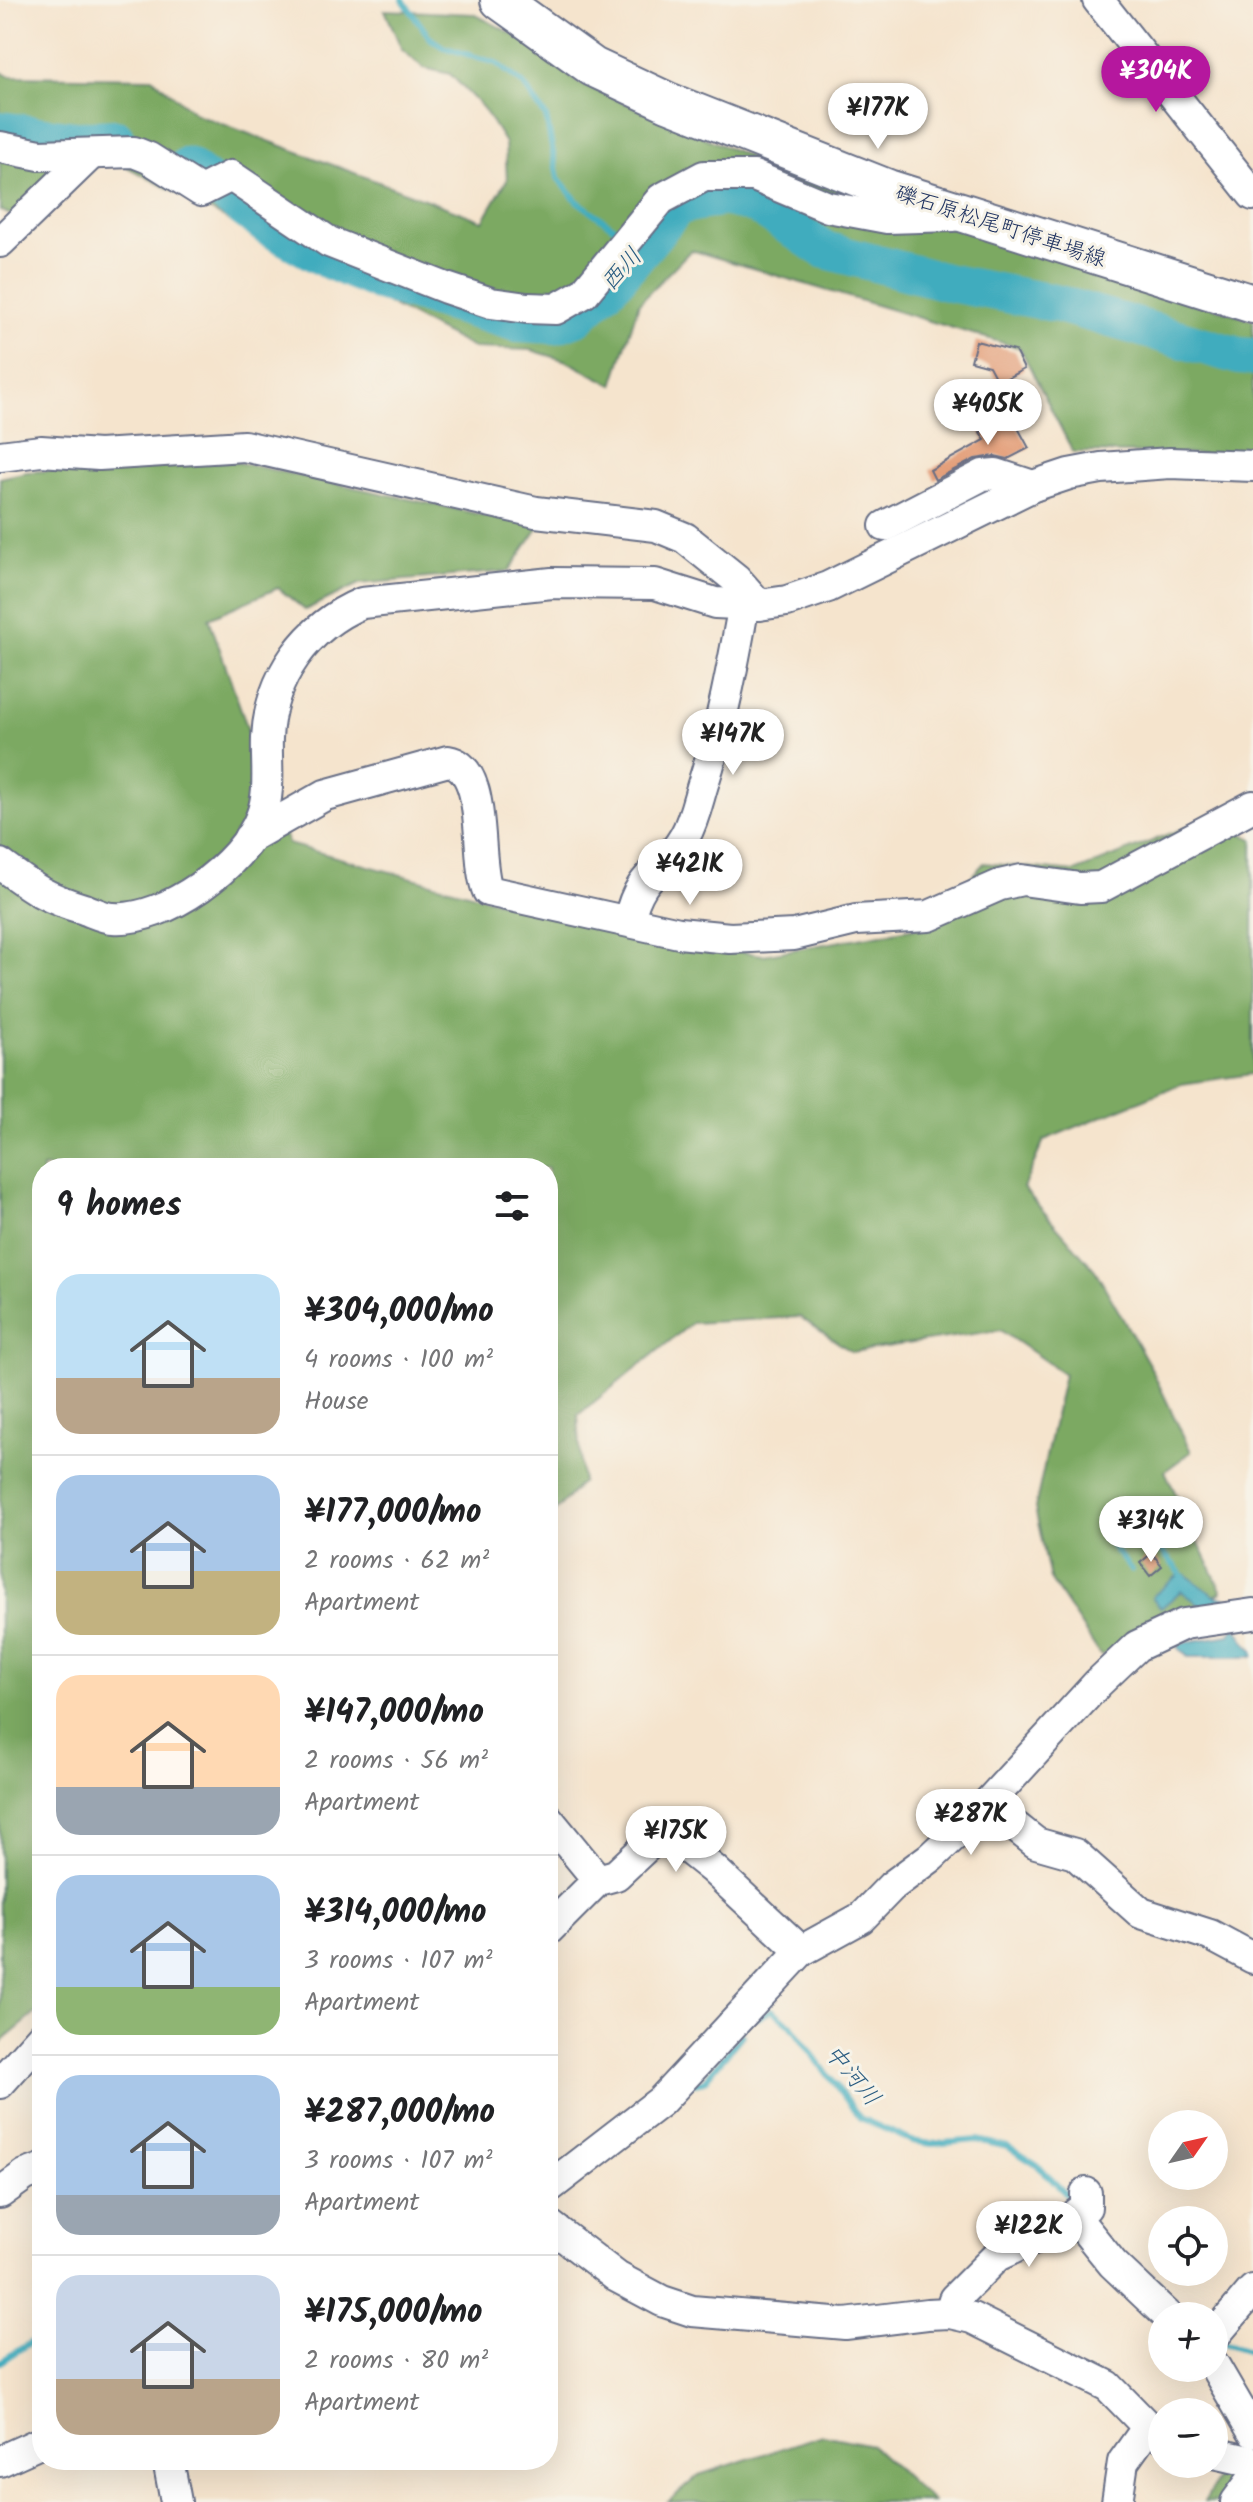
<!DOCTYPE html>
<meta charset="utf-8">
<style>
:root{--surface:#fff;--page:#f2f2f2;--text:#202124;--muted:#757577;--line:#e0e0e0;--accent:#b5179e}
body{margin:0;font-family:Kalam,"Klee One",sans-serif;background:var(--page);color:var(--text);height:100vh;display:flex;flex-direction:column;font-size:30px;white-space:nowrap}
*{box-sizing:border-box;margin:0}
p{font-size:26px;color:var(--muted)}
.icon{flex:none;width:44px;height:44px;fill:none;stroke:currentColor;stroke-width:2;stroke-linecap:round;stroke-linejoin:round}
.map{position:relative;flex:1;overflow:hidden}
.details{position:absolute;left:32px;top:1158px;width:526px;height:1312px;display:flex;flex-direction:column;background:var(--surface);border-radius:32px;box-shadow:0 8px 32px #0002}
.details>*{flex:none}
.needle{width:52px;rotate:56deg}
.controls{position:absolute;left:1148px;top:2110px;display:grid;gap:16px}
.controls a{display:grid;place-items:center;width:80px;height:80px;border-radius:50%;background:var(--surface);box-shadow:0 8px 32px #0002;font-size:40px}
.price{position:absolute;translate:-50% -68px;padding:0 18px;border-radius:28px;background:#fff;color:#222;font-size:26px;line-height:52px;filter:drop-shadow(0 2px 4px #0008)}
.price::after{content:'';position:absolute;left:50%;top:48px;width:24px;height:18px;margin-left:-12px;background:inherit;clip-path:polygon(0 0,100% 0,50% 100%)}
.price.active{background:var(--accent);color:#fff}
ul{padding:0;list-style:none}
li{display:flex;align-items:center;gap:24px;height:200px;padding:0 24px}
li+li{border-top:2px solid var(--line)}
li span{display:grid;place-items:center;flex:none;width:224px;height:160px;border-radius:24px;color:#555}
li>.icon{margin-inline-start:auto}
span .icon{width:96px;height:96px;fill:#fffc;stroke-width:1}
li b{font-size:34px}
h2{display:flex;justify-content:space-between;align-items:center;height:96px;padding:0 24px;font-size:34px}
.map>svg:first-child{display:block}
.forest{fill:#7ba962;stroke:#4b6c60;stroke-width:2}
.water{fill:#3facbe;stroke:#2d6e8e;stroke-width:2}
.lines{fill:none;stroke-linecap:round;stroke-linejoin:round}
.stream{stroke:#3facbe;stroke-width:6}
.river{stroke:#3facbe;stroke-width:38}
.building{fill:#e29871}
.minor-casing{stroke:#676e85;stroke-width:34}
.major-casing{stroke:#676e85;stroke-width:42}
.minor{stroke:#fff;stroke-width:30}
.major{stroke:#fff;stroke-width:38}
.labels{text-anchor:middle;stroke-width:6;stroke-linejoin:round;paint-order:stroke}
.street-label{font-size:22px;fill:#1b2f5e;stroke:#f7f3e8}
.water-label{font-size:24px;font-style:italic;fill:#285b80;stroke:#f7f3e8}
</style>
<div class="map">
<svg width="1253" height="2502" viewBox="0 0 1253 2502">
<rect width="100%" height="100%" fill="#f7f3e8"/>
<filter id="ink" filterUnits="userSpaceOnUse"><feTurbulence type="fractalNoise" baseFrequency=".0125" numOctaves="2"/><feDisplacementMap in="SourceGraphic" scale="16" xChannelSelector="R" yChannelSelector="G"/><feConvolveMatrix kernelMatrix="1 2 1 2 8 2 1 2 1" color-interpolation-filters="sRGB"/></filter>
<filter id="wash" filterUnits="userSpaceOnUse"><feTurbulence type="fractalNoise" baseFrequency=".006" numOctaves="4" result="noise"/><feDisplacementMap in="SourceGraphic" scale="32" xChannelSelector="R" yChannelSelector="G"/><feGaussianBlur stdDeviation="1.8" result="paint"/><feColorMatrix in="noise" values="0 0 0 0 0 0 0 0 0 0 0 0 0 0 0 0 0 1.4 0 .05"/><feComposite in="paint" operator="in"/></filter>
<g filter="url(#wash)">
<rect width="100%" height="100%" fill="#f5e4cd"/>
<g class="forest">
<path d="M385,10l89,4 41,21 64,48 177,77 497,160v135l-180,-3 -53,-104 -329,-98 -52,53 -26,82 -46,-24 -36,-11 -58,-2 -382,-200 -78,68 -13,-6v-139l8,5 145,2 43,36 287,107 24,-41 -2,-37 -22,-35 -33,-34 -26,-6 -22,-18z"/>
<path d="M231,461l308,66 -30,44 -150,13 -54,26 -27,-22 -69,30 79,226 334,91 141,20 163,-29 58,-63 91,9 134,-54 44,21v235l-72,10 -137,56 -21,48 72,82 56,98 40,84 -26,19 57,121 -121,64 -51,-77 -15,-71 29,-134 -64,-44 -148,22 -52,-35 -108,6 -114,92 4,67 -34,37v-351h-506v840l-42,35v-1565l26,-6z"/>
<path d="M1253,2432v70h-49l35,-61z"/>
<path d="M823,2435l48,10 62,57h-265l31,-27z"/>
</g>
<g class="water">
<path d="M1182,1572l33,24 13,3 1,8 -27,-1 -21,-15 -20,17 -9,-11z"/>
<path d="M1235,1626l18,25v6h-65l-10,-9 2,-5 50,-8z"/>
</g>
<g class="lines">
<g class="stream">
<path d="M403,0l27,38 13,9 53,16 27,21 23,33 12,61 19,23 46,33"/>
<path d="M1131,1570l-20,-25 28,-22 46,56"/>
<path d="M758,2018l14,-8 18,14 70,94 52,23 20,3 45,-4 31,7 30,19 38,38"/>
<path d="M695,2083l9,-2 38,-46"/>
<path d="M1220,2342l33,10"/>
<path d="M0,2362l42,-27"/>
</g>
<g class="river">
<path d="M0,130l76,10 40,-2"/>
<path d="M187,166l81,61 60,33 51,22 138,41 38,2 22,-8 39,-37 62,-74 45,-9 33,8 69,45 125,33 109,21 180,52 14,1"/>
</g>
</g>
<g id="blocks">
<g class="building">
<path d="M976,341l39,10 9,18 -26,14 -9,-17 -18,-5z"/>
<path d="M1011,415l18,33 -21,11 -13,-3 -20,3 -40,21 -5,-10 55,-30 -5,-8z"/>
<path d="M1152,1553l10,13 -12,10 -10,-13z"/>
</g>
</g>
</g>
<g filter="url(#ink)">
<use href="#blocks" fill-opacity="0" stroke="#676e85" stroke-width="2"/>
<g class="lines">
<g class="minor-casing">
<g id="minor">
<path d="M1098,0l155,195"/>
<path d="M0,147l40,8 94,-3 15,6 52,33 30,-15 98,66 117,46 45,15 36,5 29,1 28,-16 77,-94 43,-23h50l74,31 59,11 66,-2"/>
<path d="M0,242l89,-86"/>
<path d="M0,456l41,-5 58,4 145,-9 292,66 120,14 29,12 51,41 23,26"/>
<path d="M885,526l98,-51 13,-1 37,12"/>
<path d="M249,838l76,-43 123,-34c42,7 26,101 40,130l191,42 51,5 64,-3 62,-15 73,-4 71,-31 22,-5 58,8 21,-1 152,-81"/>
<path d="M0,864c34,25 44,33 84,45 9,3 20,9 29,9 52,4 130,-53 148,-101 10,-25 5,-53 6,-79 3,-61 40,-112 95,-135l190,-20 103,1 60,19 44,2 28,-4 41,-14 205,-101 36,-12 32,-6 69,-5 83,3"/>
<path d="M629,920c11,-51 36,-48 56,-84 9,-16 13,-36 18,-52 19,-60 30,-119 41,-180"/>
<path d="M987,1804l49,39 39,11 66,59 69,22 43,23"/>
<path d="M548,1819l50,61"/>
<path d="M548,1930l50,-50 18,-5 48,-45 49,39 88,82"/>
<path d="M0,2083l42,-47"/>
<path d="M548,2188l113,-87 140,-150 60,-33 31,-32 39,-29 56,-53 111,-121 39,-37 47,-22 69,-10"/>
<path d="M0,2193l25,-18 17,-6"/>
<path d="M1075,2217l38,47 55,52"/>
<path d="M548,2224l69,53 45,24 30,10 153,13 82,-10 23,-1 22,5 136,68 40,41 14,9"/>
<path d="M950,2313l4,-14 43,-43 64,-30 25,-19v-14"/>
<path d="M1214,2336l39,-46"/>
<path d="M1214,2365l39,67"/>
<path d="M1214,2453l39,9"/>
<path d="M168,2460l8,42"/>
<path d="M0,2461l42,-19"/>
<path d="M1117,2502l6,-40 25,-35"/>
<path d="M1236,2502l17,-23"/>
</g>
</g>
<g class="major-casing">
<path id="major" d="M500,0l93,67 75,35 220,87 365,115"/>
</g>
<use href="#minor" class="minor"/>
<use href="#major" class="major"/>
</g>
</g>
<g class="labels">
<g class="street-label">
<text transform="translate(1001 225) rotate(18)" y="8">礫石原松尾町停車場線</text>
</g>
<g class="water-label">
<text transform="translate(621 269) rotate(-48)" y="8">西川</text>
<text transform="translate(853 2075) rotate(50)" y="8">中河川</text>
</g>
</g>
</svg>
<div class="controls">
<a><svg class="needle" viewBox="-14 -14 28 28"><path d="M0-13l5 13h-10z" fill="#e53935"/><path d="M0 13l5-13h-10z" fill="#757577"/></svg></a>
<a><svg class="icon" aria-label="locate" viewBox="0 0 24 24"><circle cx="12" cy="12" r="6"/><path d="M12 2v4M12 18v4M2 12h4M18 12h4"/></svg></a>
<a>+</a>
<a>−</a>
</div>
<b class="price active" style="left:1156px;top:114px">¥304K</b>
<b class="price" style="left:878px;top:151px">¥177K</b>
<b class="price" style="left:988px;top:447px">¥405K</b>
<b class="price" style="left:733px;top:777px">¥147K</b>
<b class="price" style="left:690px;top:907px">¥421K</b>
<b class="price" style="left:1151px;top:1564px">¥314K</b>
<b class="price" style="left:971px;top:1857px">¥287K</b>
<b class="price" style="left:676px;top:1874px">¥175K</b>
<b class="price" style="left:1029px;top:2269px">¥122K</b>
<section class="details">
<h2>9 homes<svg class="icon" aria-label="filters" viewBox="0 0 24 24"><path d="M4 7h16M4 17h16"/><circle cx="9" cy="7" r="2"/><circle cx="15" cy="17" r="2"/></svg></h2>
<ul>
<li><span style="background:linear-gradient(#bfe0f5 65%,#b9a48a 0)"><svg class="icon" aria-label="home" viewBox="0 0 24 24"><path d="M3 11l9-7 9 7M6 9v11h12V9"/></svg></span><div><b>¥304,000/mo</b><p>4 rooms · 100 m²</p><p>House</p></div></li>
<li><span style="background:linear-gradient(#a9c7e8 60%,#c2b280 0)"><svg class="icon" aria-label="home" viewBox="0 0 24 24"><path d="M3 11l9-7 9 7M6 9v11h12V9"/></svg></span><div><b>¥177,000/mo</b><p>2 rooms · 62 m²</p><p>Apartment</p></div></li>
<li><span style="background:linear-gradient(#ffd9b3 70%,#9aa5b1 0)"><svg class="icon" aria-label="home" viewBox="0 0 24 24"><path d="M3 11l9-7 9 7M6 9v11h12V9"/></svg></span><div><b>¥147,000/mo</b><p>2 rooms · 56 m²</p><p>Apartment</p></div></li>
<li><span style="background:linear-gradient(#a9c7e8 70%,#8fb573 0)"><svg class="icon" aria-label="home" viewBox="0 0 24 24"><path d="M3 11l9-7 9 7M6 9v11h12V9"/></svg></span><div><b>¥314,000/mo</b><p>3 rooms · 107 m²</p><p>Apartment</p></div></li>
<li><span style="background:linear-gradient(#a9c7e8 75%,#9aa5b1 0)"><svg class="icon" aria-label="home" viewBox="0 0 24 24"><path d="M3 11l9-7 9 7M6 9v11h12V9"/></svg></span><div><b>¥287,000/mo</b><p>3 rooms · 107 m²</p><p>Apartment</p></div></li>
<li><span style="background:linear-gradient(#c9d6e8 65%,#b9a48a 0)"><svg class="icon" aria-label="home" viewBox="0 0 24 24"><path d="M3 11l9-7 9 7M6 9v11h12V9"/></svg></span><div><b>¥175,000/mo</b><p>2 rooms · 80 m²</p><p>Apartment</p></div></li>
</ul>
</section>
</div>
